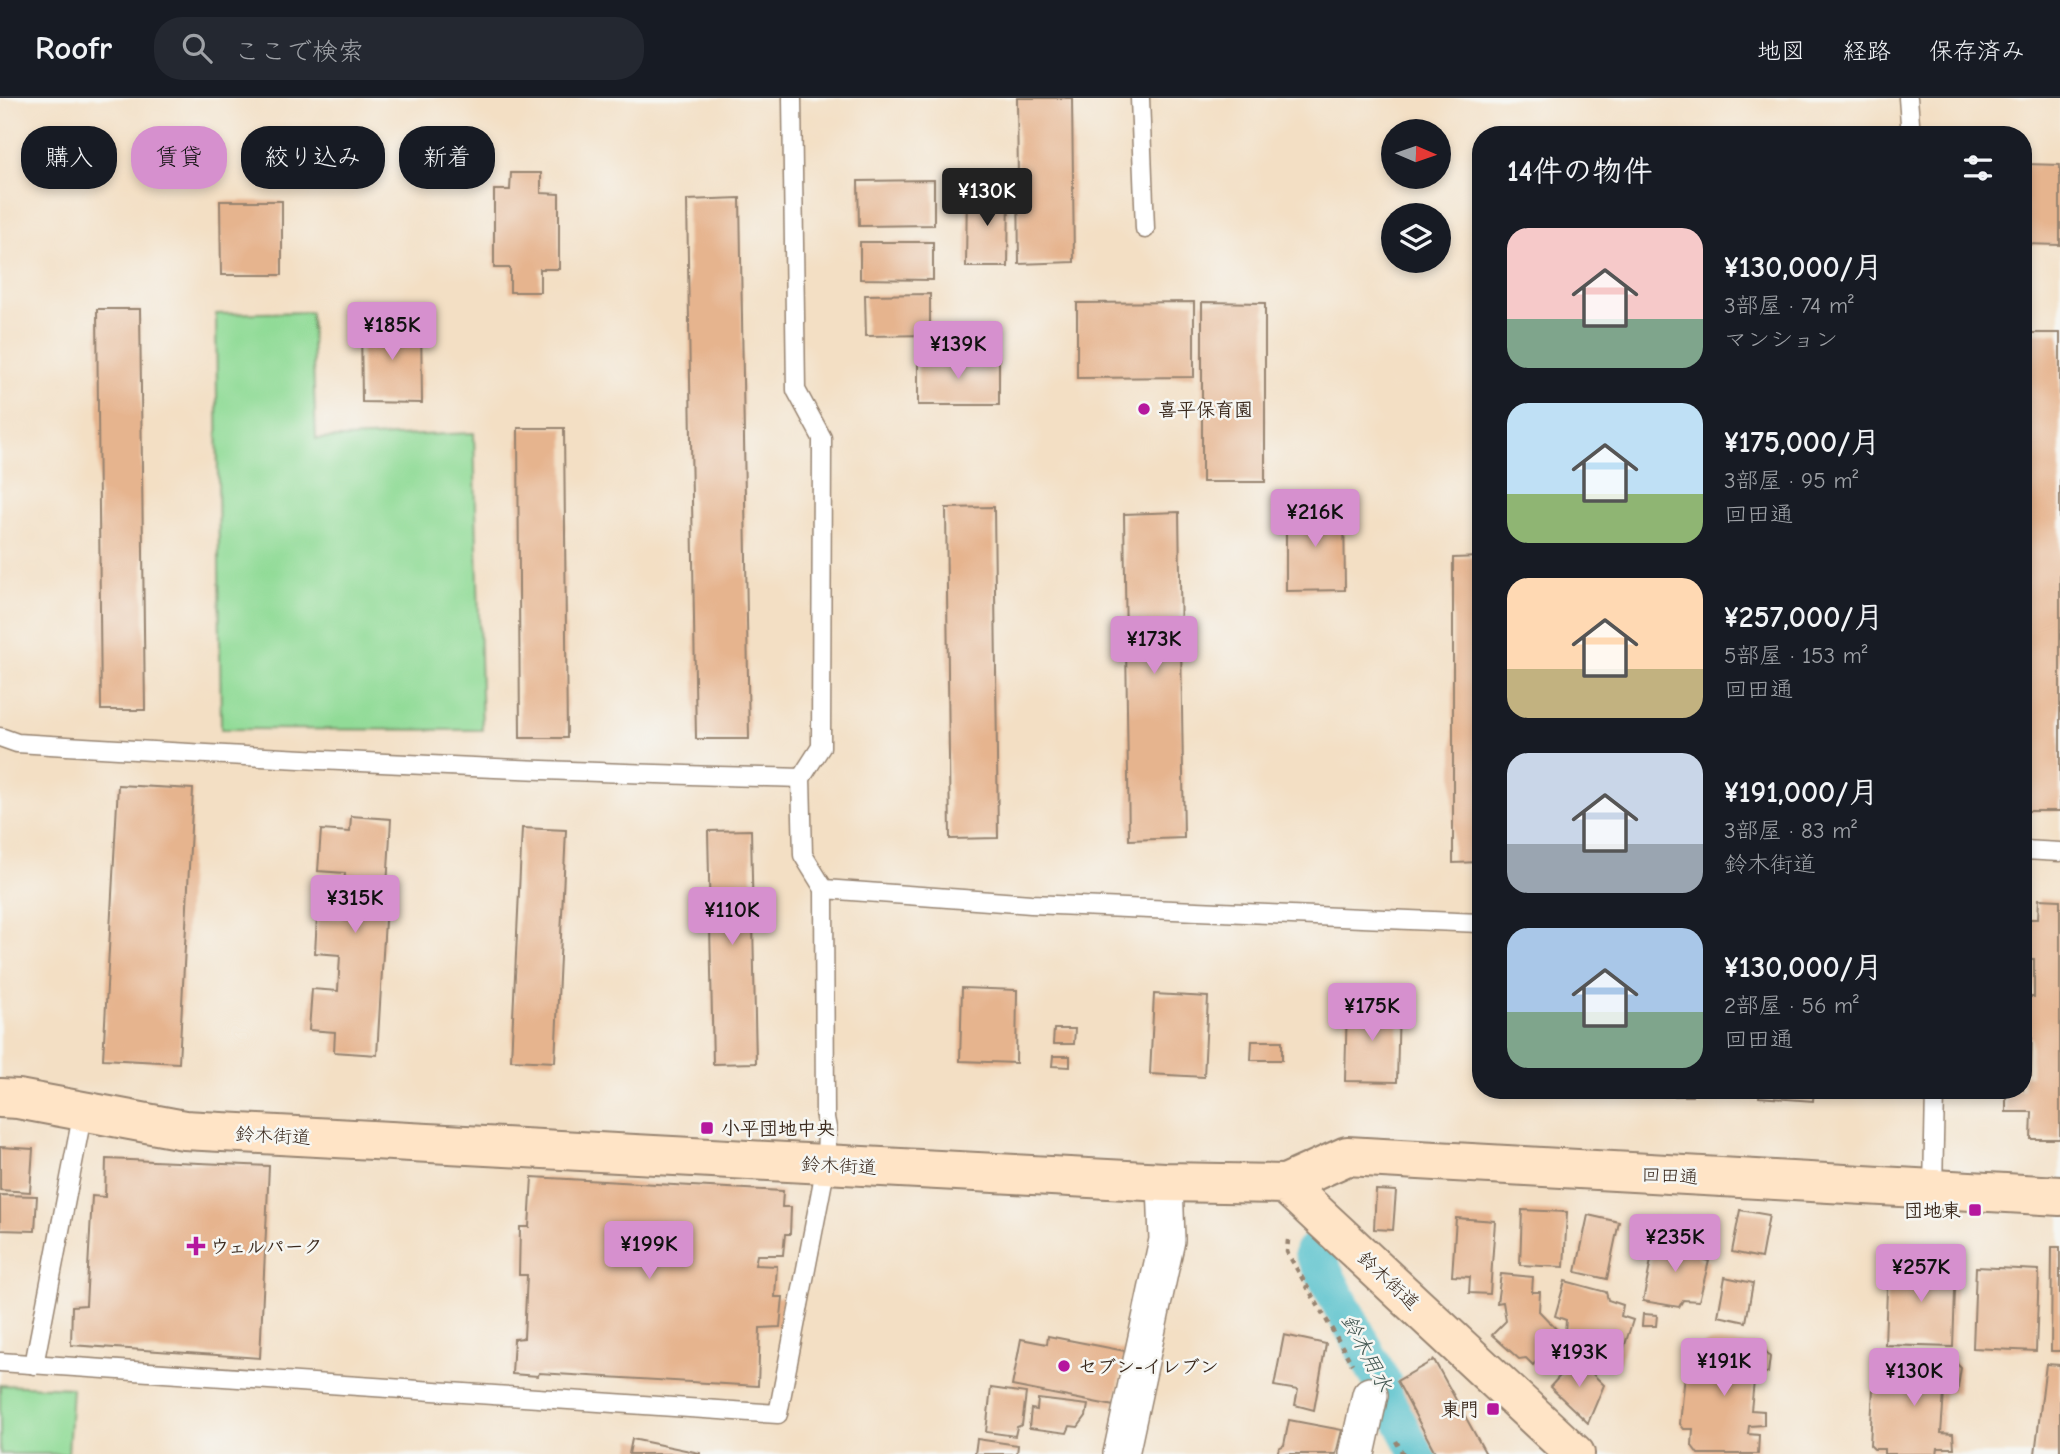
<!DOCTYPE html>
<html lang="ja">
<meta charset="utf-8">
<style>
:root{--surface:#171b24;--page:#242831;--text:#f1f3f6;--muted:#9ea1a6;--line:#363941;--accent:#d690ce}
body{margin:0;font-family:"Comic Neue","Klee One",sans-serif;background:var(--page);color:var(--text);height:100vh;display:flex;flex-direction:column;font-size:26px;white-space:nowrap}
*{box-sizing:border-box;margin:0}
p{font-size:23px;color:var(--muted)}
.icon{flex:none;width:38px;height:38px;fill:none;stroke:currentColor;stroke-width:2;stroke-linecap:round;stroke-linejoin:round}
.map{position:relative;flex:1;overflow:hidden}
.side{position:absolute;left:1472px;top:28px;width:560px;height:973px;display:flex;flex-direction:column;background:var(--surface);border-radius:28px;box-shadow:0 4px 10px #0003}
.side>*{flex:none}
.guide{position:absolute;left:21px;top:28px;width:665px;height:63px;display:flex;gap:14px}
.needle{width:46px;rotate:92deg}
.controls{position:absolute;left:1381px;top:21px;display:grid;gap:14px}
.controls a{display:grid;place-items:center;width:70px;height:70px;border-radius:50%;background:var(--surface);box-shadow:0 4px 10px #0003;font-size:35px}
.price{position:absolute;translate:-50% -60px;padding:0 16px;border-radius:7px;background:var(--accent);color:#111;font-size:23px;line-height:46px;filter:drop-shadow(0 2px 4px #0008)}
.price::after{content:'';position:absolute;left:50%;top:42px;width:21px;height:16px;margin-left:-10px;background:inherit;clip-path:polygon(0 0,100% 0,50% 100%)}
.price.active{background:#222;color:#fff}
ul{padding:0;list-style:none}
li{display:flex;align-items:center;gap:21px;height:175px;padding:0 35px}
li span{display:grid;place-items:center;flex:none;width:196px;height:140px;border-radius:21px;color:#555}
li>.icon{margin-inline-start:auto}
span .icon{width:84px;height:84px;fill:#fffc;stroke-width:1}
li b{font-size:30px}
h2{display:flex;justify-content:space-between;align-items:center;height:84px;padding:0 35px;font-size:30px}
.tag{padding:0 24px;border-radius:28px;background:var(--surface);box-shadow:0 4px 10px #0003;font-size:24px;line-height:63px}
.tag.active{background:var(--accent);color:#111}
header{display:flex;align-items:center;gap:42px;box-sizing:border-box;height:98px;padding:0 35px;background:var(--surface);border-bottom:2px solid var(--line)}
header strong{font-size:33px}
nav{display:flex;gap:38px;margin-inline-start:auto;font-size:24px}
.search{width:490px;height:63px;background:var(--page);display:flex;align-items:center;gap:18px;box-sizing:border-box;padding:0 24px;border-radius:28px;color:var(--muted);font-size:26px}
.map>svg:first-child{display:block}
.green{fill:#91db97;stroke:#66825a;stroke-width:2}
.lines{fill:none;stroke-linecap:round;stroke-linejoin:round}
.canal{stroke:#53c0cb;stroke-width:38}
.building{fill:#e6b48e}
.lane-casing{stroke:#978471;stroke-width:21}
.street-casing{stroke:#978471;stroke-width:38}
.secondary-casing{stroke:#978471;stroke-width:42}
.path{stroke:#978471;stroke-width:4.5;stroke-dasharray:5 5;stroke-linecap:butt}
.lane{stroke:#fff;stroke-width:18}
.street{stroke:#fff;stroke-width:35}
.secondary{stroke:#ffe4c6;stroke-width:38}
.poi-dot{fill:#b5179e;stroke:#f6f6f2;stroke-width:2.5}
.labels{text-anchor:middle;stroke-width:5;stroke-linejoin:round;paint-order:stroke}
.poi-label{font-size:19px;font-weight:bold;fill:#3b2a1e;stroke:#f6f6f2;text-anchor:start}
.street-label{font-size:19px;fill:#3b2a1e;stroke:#f6f6f2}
.water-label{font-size:21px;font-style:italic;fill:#425752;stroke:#f6f6f2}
</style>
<header>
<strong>Roofr</strong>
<div class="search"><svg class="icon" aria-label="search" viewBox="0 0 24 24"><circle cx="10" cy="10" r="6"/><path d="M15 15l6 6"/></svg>ここで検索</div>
<nav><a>地図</a><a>経路</a><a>保存済み</a></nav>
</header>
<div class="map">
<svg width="2060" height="1356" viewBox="0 0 2060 1356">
<rect width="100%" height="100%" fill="#f6f6f2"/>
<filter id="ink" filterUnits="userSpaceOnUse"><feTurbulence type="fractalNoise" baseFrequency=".0143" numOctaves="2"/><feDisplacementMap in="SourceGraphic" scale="14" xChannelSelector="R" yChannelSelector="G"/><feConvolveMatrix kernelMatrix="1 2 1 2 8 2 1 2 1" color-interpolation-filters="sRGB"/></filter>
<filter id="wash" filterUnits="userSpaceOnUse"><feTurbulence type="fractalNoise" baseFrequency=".00686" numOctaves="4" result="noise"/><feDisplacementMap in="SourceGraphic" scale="28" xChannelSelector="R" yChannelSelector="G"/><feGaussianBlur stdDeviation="1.57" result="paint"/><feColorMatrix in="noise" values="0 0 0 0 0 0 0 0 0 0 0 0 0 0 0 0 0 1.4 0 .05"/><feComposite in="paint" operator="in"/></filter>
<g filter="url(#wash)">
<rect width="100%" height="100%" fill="#f3dfc4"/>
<g class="green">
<path d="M311,214l5,127 158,-6 8,297 -261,-1 -5,-415z"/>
<path d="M0,1287l72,3 -4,66h-68z"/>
</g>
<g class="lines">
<path class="canal" d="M1313,1154l107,202"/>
</g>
<g id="blocks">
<g class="building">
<path d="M1017,0h55l2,164 -55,2z"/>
<path d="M2023,66l37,1v80l-37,-1z"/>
<path d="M511,75h30v20l18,1v75h-19v23h-30v-24h-16v-78h16z"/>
<path d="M934,82v45l-75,1 -1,-45z"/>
<path d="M967,90l42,1 -1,78h-42z"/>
<path d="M740,100l9,541h-53l-9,-539z"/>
<path d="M220,103h62v74h-61z"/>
<path d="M860,144h73v38l-73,-1z"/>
<path d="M930,196v41l-64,1 -1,-41z"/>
<path d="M1194,204v75l-117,1v-75z"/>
<path d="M1202,204l63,1v179h-63z"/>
<path d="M97,211h43l5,401h-44z"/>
<path d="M361,224h60l1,81 -60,-1z"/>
<path d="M2023,235h37v478h-35z"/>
<path d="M918,259l81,1v47h-81z"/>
<path d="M518,330h46l3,310h-47z"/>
<path d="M994,409l4,331 -48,1 -4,-331z"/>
<path d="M1286,410h58l1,82 -59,1z"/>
<path d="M1179,414l5,326 -55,2 -5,-326z"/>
<path d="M1480,459v305l-27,1v-305z"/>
<path d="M118,687l75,4 -14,274 -76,-4z"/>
<path d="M351,718l40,3 -14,236 -43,-3 1,-20 -26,-2 3,-41 26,2 2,-36 -25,-2 2,-36 25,2 3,-46 -27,-2 3,-41 29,2z"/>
<path d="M522,730l44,2 -11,232 -44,-2z"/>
<path d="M751,732l5,233 -43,1 -5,-233z"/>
<path d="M2039,801l21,1v239h-29l1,-27h-26v-22h17v-14h8l1,-38h-9v-41h11v-38h-11v-40h15z"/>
<path d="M962,890l55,2 -1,73 -56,-2z"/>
<path d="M1154,896l54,3 -4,80 -54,-3z"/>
<path d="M1347,906l52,1 -2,77 -52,-1z"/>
<path d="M1054,931h21l-1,15h-21z"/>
<path d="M1252,943h30v19h-31z"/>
<path d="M1053,958h17v11l-18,-1z"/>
<rect x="1673" y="992" width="19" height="6"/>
<path d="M1759,992h55l-1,11 -54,-4z"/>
<path d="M0,1049l33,2 -3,43 -30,-2z"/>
<path d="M106,1061l163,7 -9,192 -189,-13 1,-39 14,-1 6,-109 13,1z"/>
<path d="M532,1079l251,14 -1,16h9l-1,27h-5l-2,21h-26l-2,10 22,1 -2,31h8l-3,30 -20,1 -2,58 -219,-13 -1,3 -26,-2 2,-35 10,-1 3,-63h-8l1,-48h9z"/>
<path d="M1376,1092l20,1 -3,39 -19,-1z"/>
<path d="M0,1097l37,1 -2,35 -35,-1z"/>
<path d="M1522,1112l45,2 -3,55 -44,-2z"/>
<path d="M1740,1112l29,5 -8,43 -29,-6z"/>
<path d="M1588,1117l31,7 -12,57 -31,-7z"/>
<path d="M1456,1120l39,3 -5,73 -21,-1 1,-16 -18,-1z"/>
<path d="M1675,1139l13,2v10l10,1 1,9 10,2 -10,40 -16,-1 -4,7 -36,-6 12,-61 19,4z"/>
<path d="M2052,1149h8v104h-9z"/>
<path d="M1888,1163l68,2 -3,84 -68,-2z"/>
<path d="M1976,1169l63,3 -3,81 -63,-3z"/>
<path d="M1501,1176l32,3 -1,15h8l-1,19 23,24 -29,30 -7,-7 -7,1 -27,-24 14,-14 -3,-19 -6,1z"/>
<path d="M1725,1179l28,6 -7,39 -28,-6z"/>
<path d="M1565,1183l41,11 2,8 15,5 -2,11 12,4 -14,43 -19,-6 4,-11 -39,-14 1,-12 -11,-4z"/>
<path d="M1643,1216l14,1 -1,11h-14z"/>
<path d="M1284,1237l42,9 -12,66 -19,-5 3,-15 -24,-4z"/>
<path d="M1048,1238l77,15 -11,55 -102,-20 9,-47 26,5z"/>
<path d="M1712,1243l49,4 9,12 -2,16 -13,-1 -4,38 13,1v14l-15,1 -1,8 11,1 -1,19h-60l-6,-8 1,-17h-9l-4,-5 6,-59 4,-4h12l2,-17z"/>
<path d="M1902,1259l53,5 6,6 -4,25h-13l-3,40 12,1 1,14h-16l-1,6h-53v-5h-10l-4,-4 3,-57 7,-4h18z"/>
<path d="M1576,1260l28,27 -16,38 -38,-36z"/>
<path d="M1434,1262l52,94h-50l-39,-73z"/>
<path d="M2046,1266l14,1v89h-25z"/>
<path d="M991,1290l35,5 -4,32 -5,2 -2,9 -29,-4z"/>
<path d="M1038,1301l50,6 -2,11 -8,11 -8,-1 -3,7 -38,-5 2,-19 6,1z"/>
<path d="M1289,1322l53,10 -6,24h-59l2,-6 5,-3z"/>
<path d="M632,1341l68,14v1h-71z"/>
<path d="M977,1341l41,6 -1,9h-42z"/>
</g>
</g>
</g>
<g filter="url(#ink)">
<use href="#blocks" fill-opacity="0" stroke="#978471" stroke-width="2"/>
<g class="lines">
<g class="lane-casing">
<g id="lane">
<path d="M1140,0l5,131"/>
<path d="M1908,0l3,37"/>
<path d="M0,639l17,6c261,16 522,29 784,35"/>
<path d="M2023,752l37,2"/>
<path d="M824,791l207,15 449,19"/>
<path d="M1933,1091l2,-99"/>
<path d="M0,1264l778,52 48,-249 1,-37 -2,-10 -1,-229 -21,-34 -2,-77 20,-31 1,-309 -26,-48 -4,-292"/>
<path d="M34,1267l49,-254"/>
</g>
</g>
<g class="street-casing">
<g id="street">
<path d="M1121,1356l46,-214 -2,-58"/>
<path d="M1357,1356l13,-59"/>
</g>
</g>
<g class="secondary-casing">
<g id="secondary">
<path d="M0,1000l18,1 166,31 981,52 120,2 290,270"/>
<path d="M1285,1086l62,-28 713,40"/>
</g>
</g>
<g class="path">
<path d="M1288,1142l-1,12 65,112"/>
<path d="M1396,1343l7,13"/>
</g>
<use href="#lane" class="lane"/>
<use href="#street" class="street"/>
<use href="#secondary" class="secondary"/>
</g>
</g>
<g class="poi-dot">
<circle cx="1144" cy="311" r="7"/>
<rect x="700" y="1023" width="14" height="14" rx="3.5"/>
<rect x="1968" y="1105" width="14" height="14" rx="3.5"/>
<path d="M192.5 1137.5h7v7h7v7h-7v7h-7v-7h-7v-7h7z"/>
<circle cx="1064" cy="1268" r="7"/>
<rect x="1486" y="1304" width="14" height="14" rx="3.5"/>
</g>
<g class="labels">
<g class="poi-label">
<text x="1158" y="318">喜平保育園</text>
<text x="721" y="1037">小平団地中央</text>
<text x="1961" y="1119" text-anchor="end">団地東</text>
<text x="210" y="1155">ウェルパーク</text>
<text x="1078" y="1275">セブン-イレブン</text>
<text x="1479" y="1318" text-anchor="end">東門</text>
</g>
<g class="street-label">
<text transform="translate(273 1037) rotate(3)" y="7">鈴木街道</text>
<text transform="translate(839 1067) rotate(3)" y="7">鈴木街道</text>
<text transform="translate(1670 1077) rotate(3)" y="7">回田通</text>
<text transform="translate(1389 1182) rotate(43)" y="7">鈴木街道</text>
</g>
<g class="water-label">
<text transform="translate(1367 1255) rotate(62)" y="7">鈴木用水</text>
</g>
</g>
</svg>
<div class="controls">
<a><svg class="needle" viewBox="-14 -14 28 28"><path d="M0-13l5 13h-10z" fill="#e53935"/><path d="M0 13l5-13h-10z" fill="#9ea1a6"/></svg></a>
<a><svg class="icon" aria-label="layers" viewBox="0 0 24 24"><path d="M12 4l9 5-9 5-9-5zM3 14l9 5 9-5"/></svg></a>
</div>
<b class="price active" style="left:987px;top:130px">¥130K</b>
<b class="price" style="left:392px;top:264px">¥185K</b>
<b class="price" style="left:958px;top:283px">¥139K</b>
<b class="price" style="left:1315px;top:451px">¥216K</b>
<b class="price" style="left:1154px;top:578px">¥173K</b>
<b class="price" style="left:355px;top:837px">¥315K</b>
<b class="price" style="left:732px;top:849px">¥110K</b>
<b class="price" style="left:1372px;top:945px">¥175K</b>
<b class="price" style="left:1675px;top:1176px">¥235K</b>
<b class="price" style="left:649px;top:1183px">¥199K</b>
<b class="price" style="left:1921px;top:1206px">¥257K</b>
<b class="price" style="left:1579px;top:1291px">¥193K</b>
<b class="price" style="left:1724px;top:1300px">¥191K</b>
<b class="price" style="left:1914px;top:1310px">¥130K</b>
<div class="guide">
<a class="tag">購入</a>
<a class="tag active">賃貸</a>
<a class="tag">絞り込み</a>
<a class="tag">新着</a>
</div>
<section class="side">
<h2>14件の物件<svg class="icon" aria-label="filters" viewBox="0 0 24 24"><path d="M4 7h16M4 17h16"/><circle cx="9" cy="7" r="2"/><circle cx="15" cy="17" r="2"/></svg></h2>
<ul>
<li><span style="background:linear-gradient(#f6c9c9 65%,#7fa58c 0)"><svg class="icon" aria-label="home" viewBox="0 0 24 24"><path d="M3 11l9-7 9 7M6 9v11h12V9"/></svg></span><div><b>¥130,000/月</b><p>3部屋 · 74 m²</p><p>マンション</p></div></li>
<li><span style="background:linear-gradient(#bfe0f5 65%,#8fb573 0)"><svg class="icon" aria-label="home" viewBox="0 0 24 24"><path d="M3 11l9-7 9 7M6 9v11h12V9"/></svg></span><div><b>¥175,000/月</b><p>3部屋 · 95 m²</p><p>回田通</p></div></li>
<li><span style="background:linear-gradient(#ffd9b3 65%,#c2b280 0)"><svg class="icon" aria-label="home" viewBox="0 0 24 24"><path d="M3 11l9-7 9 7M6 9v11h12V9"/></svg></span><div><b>¥257,000/月</b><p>5部屋 · 153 m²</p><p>回田通</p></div></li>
<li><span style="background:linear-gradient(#c9d6e8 65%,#9aa5b1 0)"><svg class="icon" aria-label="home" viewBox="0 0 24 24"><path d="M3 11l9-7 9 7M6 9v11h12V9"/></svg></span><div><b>¥191,000/月</b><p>3部屋 · 83 m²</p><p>鈴木街道</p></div></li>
<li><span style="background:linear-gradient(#a9c7e8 60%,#7fa58c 0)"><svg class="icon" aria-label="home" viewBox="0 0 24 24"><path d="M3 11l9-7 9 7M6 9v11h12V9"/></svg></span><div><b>¥130,000/月</b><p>2部屋 · 56 m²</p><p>回田通</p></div></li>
</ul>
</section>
</div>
